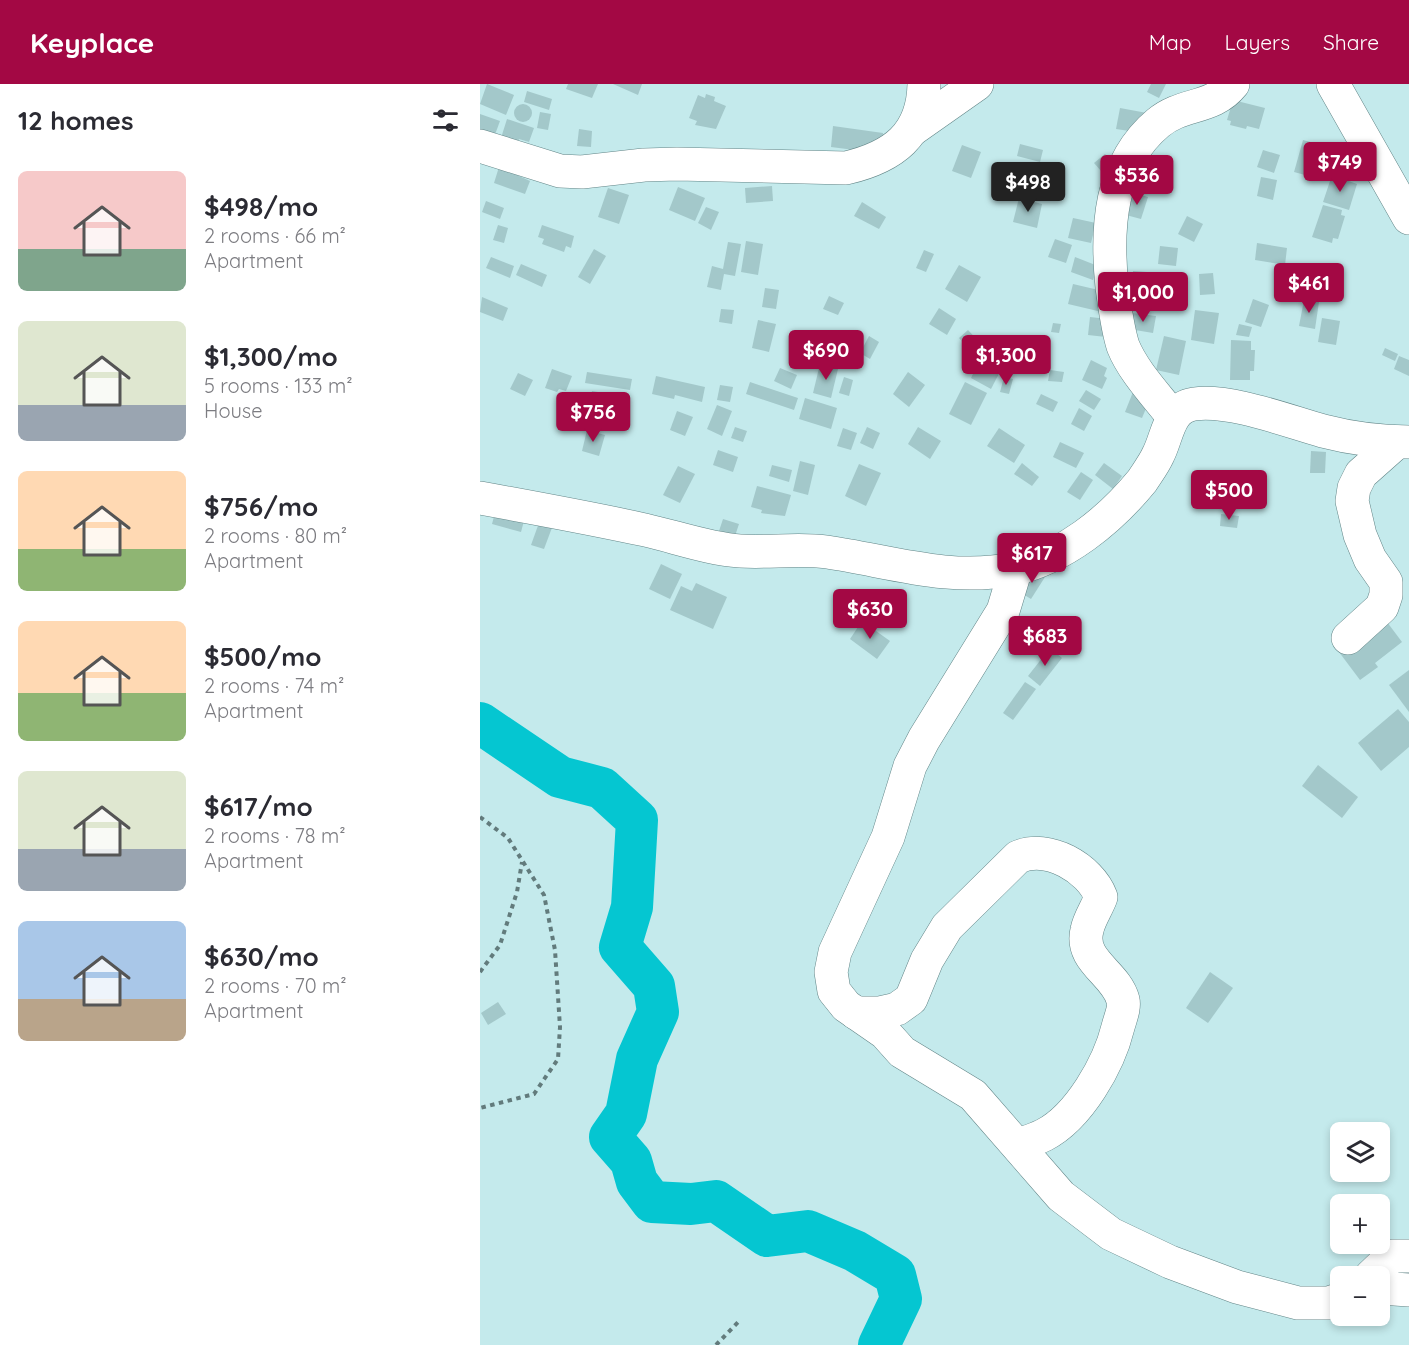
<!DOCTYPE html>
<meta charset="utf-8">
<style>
:root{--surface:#fff;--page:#f7f7f7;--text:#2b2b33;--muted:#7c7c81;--accent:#a30844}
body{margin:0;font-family:Quicksand,sans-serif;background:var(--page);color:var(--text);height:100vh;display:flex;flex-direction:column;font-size:22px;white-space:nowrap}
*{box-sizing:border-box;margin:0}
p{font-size:20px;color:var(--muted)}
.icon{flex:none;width:33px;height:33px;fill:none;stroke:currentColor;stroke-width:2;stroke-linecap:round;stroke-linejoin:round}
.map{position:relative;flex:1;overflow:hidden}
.drawer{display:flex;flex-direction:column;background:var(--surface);width:480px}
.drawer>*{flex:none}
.buttons{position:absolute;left:850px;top:1038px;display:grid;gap:12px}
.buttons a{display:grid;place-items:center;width:60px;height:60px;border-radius:9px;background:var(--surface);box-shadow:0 3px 9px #0003;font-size:30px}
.price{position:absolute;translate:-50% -51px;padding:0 14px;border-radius:6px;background:var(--accent);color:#fff;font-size:20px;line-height:39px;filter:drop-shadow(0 2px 3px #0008)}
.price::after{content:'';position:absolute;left:50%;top:36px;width:18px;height:14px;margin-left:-9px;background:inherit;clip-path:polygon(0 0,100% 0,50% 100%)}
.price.current{background:#222;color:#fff}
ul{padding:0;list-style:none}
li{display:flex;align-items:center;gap:18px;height:150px;padding:0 18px}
li span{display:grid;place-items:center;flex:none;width:168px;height:120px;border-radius:9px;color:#555}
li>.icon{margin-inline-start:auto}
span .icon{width:72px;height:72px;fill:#fffc;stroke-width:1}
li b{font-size:26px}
h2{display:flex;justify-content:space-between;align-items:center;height:72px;padding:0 18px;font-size:26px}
header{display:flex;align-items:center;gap:36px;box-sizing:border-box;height:84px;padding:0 30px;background:var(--accent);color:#fff}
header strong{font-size:28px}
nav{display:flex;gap:33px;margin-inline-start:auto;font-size:21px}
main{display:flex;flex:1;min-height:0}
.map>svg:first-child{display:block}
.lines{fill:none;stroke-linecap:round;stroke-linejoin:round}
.river{stroke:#05c6d1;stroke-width:42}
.building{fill:#a3c8ca}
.minor-casing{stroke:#628587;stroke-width:34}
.path{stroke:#627b7c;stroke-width:4;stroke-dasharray:4.5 4.5;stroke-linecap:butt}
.minor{stroke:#fff;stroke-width:33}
</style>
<header>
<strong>Keyplace</strong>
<nav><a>Map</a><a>Layers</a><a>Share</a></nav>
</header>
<main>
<section class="drawer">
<h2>12 homes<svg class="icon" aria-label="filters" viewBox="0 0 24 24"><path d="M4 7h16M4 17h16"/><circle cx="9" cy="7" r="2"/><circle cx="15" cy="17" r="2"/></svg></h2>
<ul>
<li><span style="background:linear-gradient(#f6c9c9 65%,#7fa58c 0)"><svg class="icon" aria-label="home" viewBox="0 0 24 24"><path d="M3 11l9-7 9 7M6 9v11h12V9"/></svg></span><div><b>$498/mo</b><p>2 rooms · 66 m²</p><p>Apartment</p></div></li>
<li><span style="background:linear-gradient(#dfe7d0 70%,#9aa5b1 0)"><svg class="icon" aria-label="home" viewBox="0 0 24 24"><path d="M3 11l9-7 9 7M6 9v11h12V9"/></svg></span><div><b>$1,300/mo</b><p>5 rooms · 133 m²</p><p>House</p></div></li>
<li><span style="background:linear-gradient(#ffd9b3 65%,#8fb573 0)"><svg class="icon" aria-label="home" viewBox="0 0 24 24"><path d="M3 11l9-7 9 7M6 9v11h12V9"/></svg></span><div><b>$756/mo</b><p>2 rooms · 80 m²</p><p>Apartment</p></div></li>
<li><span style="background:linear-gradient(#ffd9b3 60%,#8fb573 0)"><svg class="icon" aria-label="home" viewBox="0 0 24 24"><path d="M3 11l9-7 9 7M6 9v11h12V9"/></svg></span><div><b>$500/mo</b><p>2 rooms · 74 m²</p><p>Apartment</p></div></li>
<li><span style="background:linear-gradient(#dfe7d0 65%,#9aa5b1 0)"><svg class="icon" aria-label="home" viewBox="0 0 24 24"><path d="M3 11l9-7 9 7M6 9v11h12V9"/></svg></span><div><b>$617/mo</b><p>2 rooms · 78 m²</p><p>Apartment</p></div></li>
<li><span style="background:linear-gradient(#a9c7e8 65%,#b9a48a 0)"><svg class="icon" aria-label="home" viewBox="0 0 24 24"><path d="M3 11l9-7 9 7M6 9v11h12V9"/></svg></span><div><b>$630/mo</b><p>2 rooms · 70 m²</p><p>Apartment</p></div></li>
</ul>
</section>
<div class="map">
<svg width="929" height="1261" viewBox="0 0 929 1261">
<rect width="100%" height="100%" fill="#c4eaec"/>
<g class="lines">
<path class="river" d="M0,639l80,54 42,11 35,32 -5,87 -12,40 34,39 4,26 -21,47 -11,55 -16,23 21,24 6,21 15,20 39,2 25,-3 51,35 41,-5 47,20 40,24 6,24 -22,46"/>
</g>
<g class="building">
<path d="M7,0l27,11 -8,20 -26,-11z"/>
<path d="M88,0h30l-6,14 -26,-9z"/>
<path d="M133,0h29l-4,11z"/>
<path d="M671,0h15l-7,14 -12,-6z"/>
<path d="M47,7l25,8 -3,11 -25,-8z"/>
<path d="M226,10l9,3 -1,4 12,5 -10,23 -21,-4 2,-4 -8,-3 9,-23 7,3z"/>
<path d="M753,16l32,8 -6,21 -12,-3 -1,3 -16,-4 1,-4 -4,-1z"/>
<circle cx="43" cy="29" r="9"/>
<path d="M640,24l27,5 -4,20 -27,-4z"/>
<path d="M60,28l11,2 -3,16 -11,-2z"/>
<path d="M0,30l20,7 -7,19 -13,-4z"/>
<path d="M27,35l27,9 -5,14 -10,-3 -2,5 -16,-6z"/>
<path d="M353,42l50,7 -1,10 -11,-1 -1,10 -39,-5z"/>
<path d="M99,45l13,2 -1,16 -14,-1z"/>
<path d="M823,56l26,7 -9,32 -26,-7z"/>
<path d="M540,60l23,6 -3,12 -23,-6z"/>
<path d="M482,61l19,7 -10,26 -19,-7z"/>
<path d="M783,66l17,5 -6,18 -17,-6z"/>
<path d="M625,70l8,8 -11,10 -8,-9z"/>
<path d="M19,83l31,14 -5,13 -31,-11z"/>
<path d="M852,91l25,9 -8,26 -26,-8z"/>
<path d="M781,93l16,3 -4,20 -16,-4z"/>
<path d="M292,102l1,15 -27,2 -1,-15z"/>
<path d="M198,103l27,11 -10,23 -26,-11z"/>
<path d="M128,104l21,7 -10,29 -21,-7z"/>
<path d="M654,109l14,4 -7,22 -15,-4z"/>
<path d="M539,114l23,6 -5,24 -24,-6z"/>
<path d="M6,117l18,7 -4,11 -18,-7z"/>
<path d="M382,118l24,15 -7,12 -25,-13z"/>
<path d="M843,121l19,5 -1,5 4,1 -7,23 -5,-1 -1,5 -20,-6z"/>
<path d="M226,123l13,5 -8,18 -13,-7z"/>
<path d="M707,132l16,8 -9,18 -16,-8z"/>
<path d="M593,134l23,5 -5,20 -23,-5z"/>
<path d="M18,141l10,3 -4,15 -11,-3z"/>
<path d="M62,141l32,11 -3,12 -5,-2 -2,6 -22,-8 2,-5 -6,-2z"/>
<path d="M575,155l17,6 -6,18 -18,-6z"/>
<path d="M266,157l17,3 -5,31 -17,-3z"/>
<path d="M248,158l13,2 -6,32 -11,-2 -3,16 -14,-3 5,-21 11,3z"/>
<path d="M777,159l30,5 -2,17 -30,-5z"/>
<path d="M680,162l18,2 -2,18 -18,-2z"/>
<path d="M114,165l12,7 -16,28 -12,-7z"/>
<path d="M444,166l10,4 -8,18 -10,-4z"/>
<path d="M11,173l23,9 -4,12 -24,-10z"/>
<path d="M595,173l23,9 -5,14 -22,-8z"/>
<path d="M41,180l26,11 -5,12 -26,-12z"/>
<path d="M479,181l22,12 -14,25 -22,-13z"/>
<path d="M653,187l14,1 -2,22 -13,-1z"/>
<path d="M733,189l2,21 -15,1 -1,-21z"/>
<path d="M593,200l34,8 -5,20 -34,-8z"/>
<path d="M285,204l14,2 -3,19 -14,-2z"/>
<path d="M349,212l15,7 -6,12 -15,-6z"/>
<path d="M2,213l26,11 -5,13 -23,-9z"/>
<path d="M773,215l16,6 -8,22 -16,-5z"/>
<path d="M824,216l15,2 -4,27 -16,-3z"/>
<path d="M459,224l17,11 -9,16 -18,-11z"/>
<path d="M241,225l13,1 -2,14 -13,-2z"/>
<path d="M715,226l24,3 -5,31 -23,-4z"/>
<path d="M652,229l24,3 -3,17 -24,-4z"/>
<path d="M610,233l18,2 -2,18 -18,-2z"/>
<path d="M842,234l18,3 -4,24 -18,-3z"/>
<path d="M278,236l18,4 -7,28 -17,-4z"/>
<path d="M573,239l8,1 -2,9 -8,-1z"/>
<path d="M759,240l13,3 -3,10 -13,-2z"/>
<path d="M488,246l16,17 -9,9 -16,-18z"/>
<path d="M389,252l10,6 -9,17 -10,-6z"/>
<path d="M684,252l22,5 -7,34 -23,-5z"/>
<path d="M751,256l20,1v9h4l-1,21h-4v9h-20z"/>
<path d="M905,264l13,6 -3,7 -13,-6z"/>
<path d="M505,265l21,11 -15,29 -20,-11z"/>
<path d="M919,272l10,4v16l-15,-7z"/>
<path d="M611,276l16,8 -3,8 3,2 -5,11 -20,-9z"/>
<path d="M340,280l18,5 -7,29 -18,-5z"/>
<path d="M300,284l17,7 -6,14 -17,-8z"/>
<path d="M72,285l20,7 -6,15 -7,-2 -2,3 -12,-4z"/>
<path d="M570,286l14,2 -2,10 -14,-1z"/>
<path d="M107,288l45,7 -2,11 -45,-7z"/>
<path d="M428,288l17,13 -16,22 -16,-13z"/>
<path d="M38,289l15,7 -8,16 -15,-7z"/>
<path d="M176,292l49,11 -3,15 -27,-7 -1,4 -22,-5z"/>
<path d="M364,293l9,3 -4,16 -10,-3z"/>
<path d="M524,293l9,2 -4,15 -9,-2z"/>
<path d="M270,298l48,16 -4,12 -48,-16z"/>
<path d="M485,298l22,11 -16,32 -22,-11z"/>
<path d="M240,301l13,2 -3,15 -13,-2z"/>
<path d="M606,306l15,9 -7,11 -15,-9z"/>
<path d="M112,307l24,4 -3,18 -24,-4z"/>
<path d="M653,308l17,7 -8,19 -17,-6z"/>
<path d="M561,310l17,8 -5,10 -17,-8z"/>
<path d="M325,314l32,10 -6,21 -32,-10z"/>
<path d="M237,321l15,6 -10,25 -15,-7z"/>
<path d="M599,324l13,8 -8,15 -13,-7z"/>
<path d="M197,327l16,6 -8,19 -15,-6z"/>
<path d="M255,343l12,4 -4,11 -12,-4z"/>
<path d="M387,343l13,6 -7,16 -13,-6z"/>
<path d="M438,343l23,14 -11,18 -22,-15z"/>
<path d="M363,344l14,5 -6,17 -14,-4z"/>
<path d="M519,344l26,17 -11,18 -27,-17z"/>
<path d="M107,346l18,5 -6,21 -17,-5z"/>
<path d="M580,358l24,11 -8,15 -23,-11z"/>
<path d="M238,366l20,7 -5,15 -20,-7z"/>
<path d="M831,367l15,1 -1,21h-15z"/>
<path d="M320,377l15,4 -7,30 -15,-4z"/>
<path d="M542,379l17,14 -7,9 -18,-12z"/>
<path d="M624,379l18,13 -9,13 -18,-14z"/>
<path d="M379,380l22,9 -15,33 -21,-10z"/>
<path d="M292,381l20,5 -3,12 -20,-6z"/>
<path d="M198,382l17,8 -15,29 -17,-8z"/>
<path d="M601,388l12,8 -13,20 -13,-8z"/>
<path d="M277,402l34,9 -6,21 -24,-3 1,-3 -11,-3z"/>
<path d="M16,425l29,8 -4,15 -29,-8z"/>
<path d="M741,430l18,2 -2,12 -17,-2z"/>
<path d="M243,435l16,5 -4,12 -16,-5z"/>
<path d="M60,436l13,5 -9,24 -13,-4z"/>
<path d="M181,480l21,10 -12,25 -21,-10z"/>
<path d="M552,485l13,8 -14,22 -13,-8z"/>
<path d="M216,499l31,14 -14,32 -43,-19 11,-24 11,5z"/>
<path d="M904,534l18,24 -27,21 3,4 -18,13 -21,-28z"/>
<path d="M382,537l28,20 -13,18 -27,-20z"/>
<path d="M570,564l12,10 -22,28 -12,-10z"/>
<path d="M929,586v42l-20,-27z"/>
<path d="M545,598l11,7 -23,31 -10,-7z"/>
<path d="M918,625l11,13v25l-28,24 -23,-28z"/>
<path d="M838,681l40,32 -16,21 -40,-32z"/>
<path d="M730,888l23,16 -25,35 -22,-15z"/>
<path d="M18,918l8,12 -18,11 -7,-12z"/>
</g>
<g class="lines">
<g class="minor-casing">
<g id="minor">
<path d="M853,0l76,134"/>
<path d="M433,45l64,-45"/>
<path d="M0,62l80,25 22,1 62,-7 33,-1 169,4c47,-11 77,-33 78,-84"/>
<path d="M693,333c-17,-22 -40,-46 -50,-71 -6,-19 -8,-39 -11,-59 -6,-58 -3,-123 46,-164 25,-21 54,-13 75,-39"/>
<path d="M0,414c55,10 110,20 165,32 31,7 64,19 95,21 29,2 58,-3 87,1 62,9 123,30 186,17 51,-11 97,-49 129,-88 5,-8 12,-17 16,-26 10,-19 10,-47 36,-51 37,-5 93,17 129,27 27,7 58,11 86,11"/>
<path d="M536,484l-13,43 -79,128 -14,27 -22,71 -53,115 -4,20 3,19 12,15 39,27 17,19 71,43 88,101 50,38 59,28 67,25 61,16h31l12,-4"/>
<path d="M868,554l34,-31 4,-12v-13l-16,-23 -10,-24 -8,-34 2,-13 7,-14 36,-32"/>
<path d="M376,929h23l18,-4 14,-10 16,-39 20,-33 71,-70c30,-13 72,11 83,40 -4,11 -12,22 -14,33 -8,31 29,43 36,70 2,8 -3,19 -5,27 -9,37 -39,90 -74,108 -8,4 -17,7 -26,10"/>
<path d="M891,1192l21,-20h17"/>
<path d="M900,1204l29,2"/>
</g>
</g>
<g class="path">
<path d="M0,733l28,21 36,57 11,55 5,77 -2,32 -24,35 -54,14"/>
<path d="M0,888l20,-27 17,-53 5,-30"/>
<path d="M236,1261l24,-25"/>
</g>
<use href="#minor" class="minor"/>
</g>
</svg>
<div class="buttons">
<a><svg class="icon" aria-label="layers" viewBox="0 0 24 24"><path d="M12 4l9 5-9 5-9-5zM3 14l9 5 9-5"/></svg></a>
<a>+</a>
<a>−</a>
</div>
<b class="price" style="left:860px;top:109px">$749</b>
<b class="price" style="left:657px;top:122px">$536</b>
<b class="price current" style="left:548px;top:129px">$498</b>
<b class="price" style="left:829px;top:230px">$461</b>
<b class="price" style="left:663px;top:239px">$1,000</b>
<b class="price" style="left:346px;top:297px">$690</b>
<b class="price" style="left:526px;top:302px">$1,300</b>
<b class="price" style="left:113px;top:359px">$756</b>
<b class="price" style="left:749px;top:437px">$500</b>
<b class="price" style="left:552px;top:500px">$617</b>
<b class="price" style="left:390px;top:556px">$630</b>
<b class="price" style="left:565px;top:583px">$683</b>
</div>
</main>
